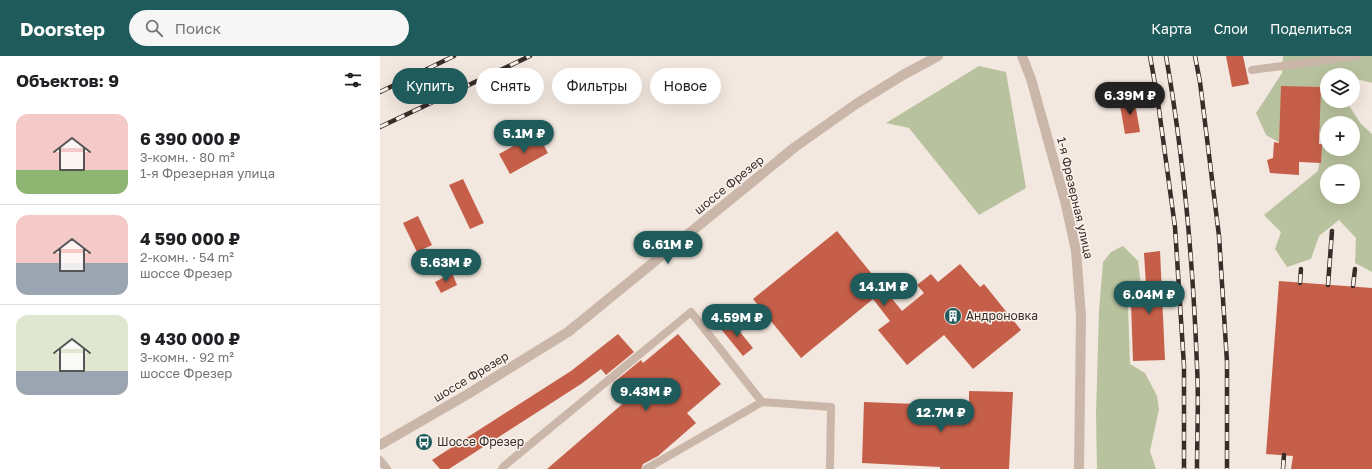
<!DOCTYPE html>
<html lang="ru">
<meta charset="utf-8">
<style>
:root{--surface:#fff;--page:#f6f6f6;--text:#202124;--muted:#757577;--line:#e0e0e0;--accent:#1f5b5b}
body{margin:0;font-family:"Golos Text",sans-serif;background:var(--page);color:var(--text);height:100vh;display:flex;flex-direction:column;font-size:15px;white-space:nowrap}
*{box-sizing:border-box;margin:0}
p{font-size:13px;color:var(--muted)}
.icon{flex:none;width:22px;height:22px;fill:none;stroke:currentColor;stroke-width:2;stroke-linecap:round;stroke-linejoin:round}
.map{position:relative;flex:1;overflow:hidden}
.drawer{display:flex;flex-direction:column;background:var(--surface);width:380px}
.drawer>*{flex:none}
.banner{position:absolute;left:12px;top:12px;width:380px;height:36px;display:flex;gap:8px}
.tools{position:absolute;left:940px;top:12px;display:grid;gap:8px}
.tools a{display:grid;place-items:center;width:40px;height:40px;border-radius:50%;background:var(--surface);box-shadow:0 4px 16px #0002;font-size:20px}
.price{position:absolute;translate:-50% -34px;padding:0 9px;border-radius:14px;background:var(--accent);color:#fff;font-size:13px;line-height:26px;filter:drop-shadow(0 1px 2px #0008)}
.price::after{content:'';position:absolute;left:50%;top:24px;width:12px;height:9px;margin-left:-6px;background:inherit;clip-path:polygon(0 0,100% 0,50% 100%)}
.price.current{background:#222;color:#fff}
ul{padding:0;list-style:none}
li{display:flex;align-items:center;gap:12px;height:100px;padding:0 16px}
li+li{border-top:1px solid var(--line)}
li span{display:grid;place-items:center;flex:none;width:112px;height:80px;border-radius:12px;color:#555}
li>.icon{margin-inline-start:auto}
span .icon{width:48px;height:48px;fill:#fffc;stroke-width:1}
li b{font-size:17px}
h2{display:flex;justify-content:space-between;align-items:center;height:48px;padding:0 16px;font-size:17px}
.pill{padding:0 14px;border-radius:18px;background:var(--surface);box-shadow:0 4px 16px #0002;font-size:14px;line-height:36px}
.pill.current{background:var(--accent);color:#fff}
header{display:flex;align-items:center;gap:24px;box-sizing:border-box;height:56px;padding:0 20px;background:var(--accent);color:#fff}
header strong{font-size:19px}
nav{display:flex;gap:22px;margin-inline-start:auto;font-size:14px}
.search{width:280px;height:36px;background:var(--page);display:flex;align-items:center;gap:10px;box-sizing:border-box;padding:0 14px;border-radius:22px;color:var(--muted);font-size:15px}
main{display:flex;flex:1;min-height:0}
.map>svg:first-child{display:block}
.green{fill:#b9c29e;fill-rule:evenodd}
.building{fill:#c65f49}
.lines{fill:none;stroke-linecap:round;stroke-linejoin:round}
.service{stroke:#cbb7aa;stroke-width:8}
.tertiary{stroke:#cbb7aa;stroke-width:10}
.rail-casing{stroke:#392d2a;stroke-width:4.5}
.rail{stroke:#faf2eb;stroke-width:3;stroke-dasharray:9;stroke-linecap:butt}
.labels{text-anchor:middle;stroke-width:3;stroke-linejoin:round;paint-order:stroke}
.street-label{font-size:12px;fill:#392d2a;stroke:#faf2eb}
.poi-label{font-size:12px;fill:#392d2a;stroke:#faf2eb;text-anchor:start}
</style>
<header>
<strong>Doorstep</strong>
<div class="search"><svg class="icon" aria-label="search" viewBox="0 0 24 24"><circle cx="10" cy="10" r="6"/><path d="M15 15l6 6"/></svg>Поиск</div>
<nav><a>Карта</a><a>Слои</a><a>Поделиться</a></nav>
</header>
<main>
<section class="drawer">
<h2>Объектов: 9<svg class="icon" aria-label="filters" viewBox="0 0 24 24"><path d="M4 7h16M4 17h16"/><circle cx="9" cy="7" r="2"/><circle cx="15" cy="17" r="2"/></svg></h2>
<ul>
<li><span style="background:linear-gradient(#f6c9c9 70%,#8fb573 0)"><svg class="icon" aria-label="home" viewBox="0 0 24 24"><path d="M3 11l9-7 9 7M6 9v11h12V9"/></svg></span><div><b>6 390 000 ₽</b><p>3-комн. · 80 m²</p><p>1-я Фрезерная улица</p></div></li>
<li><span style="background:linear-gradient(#f6c9c9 60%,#9aa5b1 0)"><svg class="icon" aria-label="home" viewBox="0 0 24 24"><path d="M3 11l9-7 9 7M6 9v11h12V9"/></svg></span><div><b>4 590 000 ₽</b><p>2-комн. · 54 m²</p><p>шоссе Фрезер</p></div></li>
<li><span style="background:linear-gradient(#dfe7d0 70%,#9aa5b1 0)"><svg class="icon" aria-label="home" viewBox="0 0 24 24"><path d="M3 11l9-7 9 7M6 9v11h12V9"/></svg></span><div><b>9 430 000 ₽</b><p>3-комн. · 92 m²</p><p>шоссе Фрезер</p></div></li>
</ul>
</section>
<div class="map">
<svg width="992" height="413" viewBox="0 0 992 413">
<rect width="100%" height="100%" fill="#f3e8df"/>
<g class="green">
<path d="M903,0h89v27l-19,-5v-3h-26v26h19l15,23 11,10v138l-17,-9 1,-25 -17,-18 -20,16 -8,23 -24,8 -12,-18 6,-17 -17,-17 54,-44 4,-25 -4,-24 -31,25 -21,-12 -10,-22 26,-40zM947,67h26v26h-26zM947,115h26v26h-26z"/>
<path d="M599,10l27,6 20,116 -47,27 -70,-87 -23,-5z"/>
<path d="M743,190l15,15 3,25 -9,8 -4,12 2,58 15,9 12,23 2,13 -9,42 6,18h-59l-1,-55 3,-103 4,-49 8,-10z"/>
</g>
<g class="building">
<path d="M846,0h17l6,28 -17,3z"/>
<path d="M901,30l40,1 -2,57h3l-1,19 -22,-1v13l-29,-2 -3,-13 6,-2 1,-16 5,1z"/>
<path d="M754,41l6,35 -15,2 -6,-34z"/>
<path d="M157,77l11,20 -38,21 -11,-20z"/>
<path d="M83,123l21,44 -14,6 -21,-44z"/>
<path d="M38,160l14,29 -15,7 -14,-29z"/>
<path d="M457,175l65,80 22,-18 -7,-8 14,-11 7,8 22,-18 20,23 4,-3 37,46 -48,39 -29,-34 -37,30 -29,-35 12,-9 -17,-22 -72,59 -48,-59z"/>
<path d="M780,195l5,109 -32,1 -2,-58 16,-1 -3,-49z"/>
<path d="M72,217l5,12 -16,8 -6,-11z"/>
<path d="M899,225l93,7v181h-81l2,-13 -27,-2z"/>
<path d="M351,265l22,27 -10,8 -22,-27z"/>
<path d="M238,278l16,18 -28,23 -5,-6 -20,15 -132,85h-9l-8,-9 139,-89z"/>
<path d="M298,278l43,50 -34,29 9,10 -38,33 -15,8 -2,5h-94l80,-69 -14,-17 28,-23 2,3z"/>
<path d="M589,335l44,1 -4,77h-69v-2l-78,-4 2,-61 105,4z"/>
</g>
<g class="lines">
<g class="service">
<path d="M872,14l105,-14"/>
<path d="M0,404l7,9"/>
<path d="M122,413l2,-3 187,-154 71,90"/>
<path d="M266,413l116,-67 69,5 -1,62"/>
</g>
<g class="tertiary">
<path d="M642,0l9,23 34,122 11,50 5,65 -2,153"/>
<path d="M0,389l88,-51 100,-62 227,-185 61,-43 47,-29 35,-19"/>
</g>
<g class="rail-casing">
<g id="rail">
<path d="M770,0l7,39 18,132 9,139v103"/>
<path d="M786,0c18,102 27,206 31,310 2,34 0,69 0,103"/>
<path d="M815,0l5,26 19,154 8,126v107"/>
<path d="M0,36l74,-36"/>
<path d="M0,71l150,-71"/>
<path d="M920,227l1,-14"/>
<path d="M948,229l4,-54"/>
<path d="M973,230l2,-17"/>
<path d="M903,413l1,-14"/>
</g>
</g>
<use href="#rail" class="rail"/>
</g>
<defs>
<g id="building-disc" transform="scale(0.9)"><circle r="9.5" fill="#1f5b5b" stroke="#faf2eb"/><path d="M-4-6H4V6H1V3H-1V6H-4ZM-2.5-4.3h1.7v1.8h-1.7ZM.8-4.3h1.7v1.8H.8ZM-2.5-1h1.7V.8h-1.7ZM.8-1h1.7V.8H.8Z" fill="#fff"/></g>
<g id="bus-disc" transform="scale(0.9)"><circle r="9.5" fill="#1f5b5b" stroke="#faf2eb"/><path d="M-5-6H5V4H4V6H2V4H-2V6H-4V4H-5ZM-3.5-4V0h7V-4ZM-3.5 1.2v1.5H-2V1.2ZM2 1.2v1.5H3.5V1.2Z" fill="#fff"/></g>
</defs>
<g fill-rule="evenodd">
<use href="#building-disc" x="573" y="260"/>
<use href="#bus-disc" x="44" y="386"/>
</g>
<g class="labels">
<g class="street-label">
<text transform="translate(349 129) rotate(-39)" y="4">шоссе Фрезер</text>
<text transform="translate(695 142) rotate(77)" y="4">1-я Фрезерная улица</text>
<text transform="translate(91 321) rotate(-31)" y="4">шоссе Фрезер</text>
</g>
<g class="poi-label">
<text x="586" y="264">Андроновка</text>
<text x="57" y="390">Шоссе Фрезер</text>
</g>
</g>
</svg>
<div class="tools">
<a><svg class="icon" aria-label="layers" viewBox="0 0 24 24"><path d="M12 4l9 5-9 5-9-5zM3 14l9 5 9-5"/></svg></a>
<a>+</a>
<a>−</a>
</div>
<b class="price current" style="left:750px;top:60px">6.39M ₽</b>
<b class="price" style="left:144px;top:98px">5.1M ₽</b>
<b class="price" style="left:288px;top:209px">6.61M ₽</b>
<b class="price" style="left:66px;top:227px">5.63M ₽</b>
<b class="price" style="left:504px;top:251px">14.1M ₽</b>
<b class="price" style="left:769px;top:259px">6.04M ₽</b>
<b class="price" style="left:357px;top:282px">4.59M ₽</b>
<b class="price" style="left:266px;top:356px">9.43M ₽</b>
<b class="price" style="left:561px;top:377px">12.7M ₽</b>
<div class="banner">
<a class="pill current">Купить</a>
<a class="pill">Снять</a>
<a class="pill">Фильтры</a>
<a class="pill">Новое</a>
</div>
</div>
</main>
